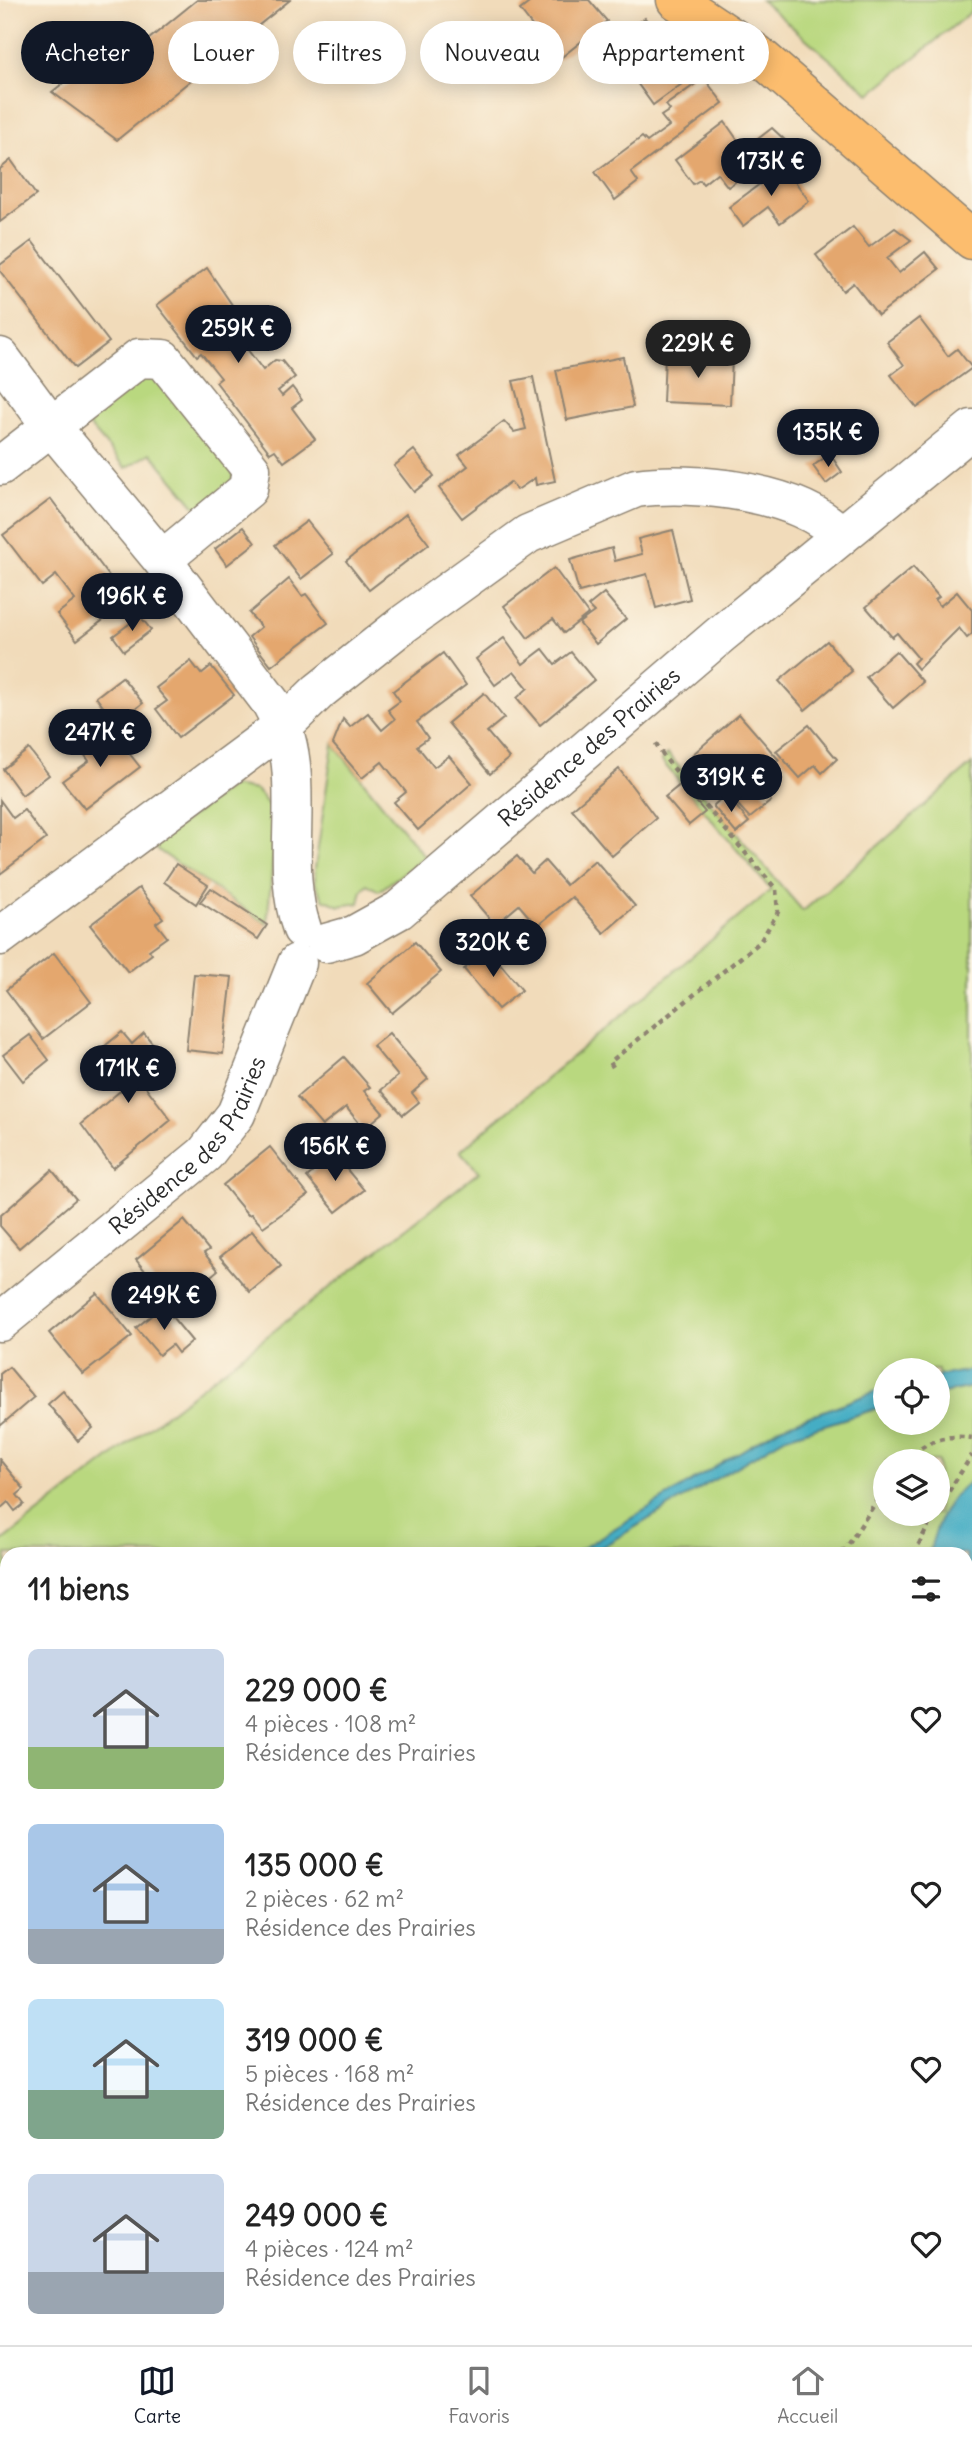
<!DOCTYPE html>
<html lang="fr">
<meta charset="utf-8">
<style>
:root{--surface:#fff;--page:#f2f2f2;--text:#222;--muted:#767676;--line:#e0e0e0;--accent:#111827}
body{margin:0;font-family:Delius,sans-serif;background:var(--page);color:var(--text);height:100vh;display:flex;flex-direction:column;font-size:26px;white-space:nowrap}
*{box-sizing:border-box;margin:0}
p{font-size:23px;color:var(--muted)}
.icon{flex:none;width:38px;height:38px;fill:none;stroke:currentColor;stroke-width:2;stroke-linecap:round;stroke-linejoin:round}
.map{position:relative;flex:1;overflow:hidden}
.side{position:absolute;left:0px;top:1547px;width:973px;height:798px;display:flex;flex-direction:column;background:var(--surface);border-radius:21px 21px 0 0;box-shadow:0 4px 18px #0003}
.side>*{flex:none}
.hud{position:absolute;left:21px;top:21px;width:931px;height:63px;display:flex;gap:14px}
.fabs{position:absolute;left:873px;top:1358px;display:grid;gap:14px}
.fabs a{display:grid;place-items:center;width:77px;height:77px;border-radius:50%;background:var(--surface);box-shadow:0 4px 18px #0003;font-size:35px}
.price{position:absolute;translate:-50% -60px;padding:0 16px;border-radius:24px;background:var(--accent);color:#fff;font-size:23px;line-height:46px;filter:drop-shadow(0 2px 4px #0008)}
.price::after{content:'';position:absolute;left:50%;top:42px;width:21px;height:16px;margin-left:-10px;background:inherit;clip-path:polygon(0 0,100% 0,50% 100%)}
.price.on{background:#222;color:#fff}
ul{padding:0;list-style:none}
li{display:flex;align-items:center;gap:21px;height:175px;padding:0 28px}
li span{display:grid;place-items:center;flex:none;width:196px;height:140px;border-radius:10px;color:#555}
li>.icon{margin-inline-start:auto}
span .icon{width:84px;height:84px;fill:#fffc;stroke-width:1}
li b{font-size:30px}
h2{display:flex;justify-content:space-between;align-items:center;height:84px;padding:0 28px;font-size:30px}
.chip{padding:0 24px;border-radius:32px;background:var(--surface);box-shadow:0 4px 18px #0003;font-size:24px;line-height:63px}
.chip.on{background:var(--accent);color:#fff}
.tabs{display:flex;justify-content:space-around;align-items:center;height:98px;border-top:2px solid var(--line);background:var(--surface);font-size:19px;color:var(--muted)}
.tabs a{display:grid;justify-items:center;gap:4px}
.tabs .on{color:var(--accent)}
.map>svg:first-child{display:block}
.green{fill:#b9d87f;stroke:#728255;stroke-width:2;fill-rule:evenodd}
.water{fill:#44adc4;stroke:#386c78;stroke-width:2}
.building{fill:#e4a76e}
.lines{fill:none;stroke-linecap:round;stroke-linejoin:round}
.minor-casing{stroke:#8e8372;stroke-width:41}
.major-casing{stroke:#8e8372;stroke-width:41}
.path{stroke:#8e8372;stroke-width:4.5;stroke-dasharray:5 5;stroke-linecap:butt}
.minor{stroke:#fff;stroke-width:38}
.major{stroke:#fcbd6e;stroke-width:38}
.labels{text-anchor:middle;stroke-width:6;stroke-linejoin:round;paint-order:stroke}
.street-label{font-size:23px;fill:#2b2b2b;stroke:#fcf5e5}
</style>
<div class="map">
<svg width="972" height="2345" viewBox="0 0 972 2345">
<rect width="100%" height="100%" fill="#fcf5e5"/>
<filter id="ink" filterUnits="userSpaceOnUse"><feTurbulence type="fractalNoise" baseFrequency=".0143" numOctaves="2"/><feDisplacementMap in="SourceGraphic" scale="14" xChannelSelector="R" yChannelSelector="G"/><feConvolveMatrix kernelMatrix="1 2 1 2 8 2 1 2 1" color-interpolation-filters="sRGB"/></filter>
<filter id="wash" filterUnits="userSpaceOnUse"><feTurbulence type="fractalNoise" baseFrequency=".00686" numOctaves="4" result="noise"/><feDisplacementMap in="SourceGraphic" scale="28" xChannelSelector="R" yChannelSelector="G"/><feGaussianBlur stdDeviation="1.57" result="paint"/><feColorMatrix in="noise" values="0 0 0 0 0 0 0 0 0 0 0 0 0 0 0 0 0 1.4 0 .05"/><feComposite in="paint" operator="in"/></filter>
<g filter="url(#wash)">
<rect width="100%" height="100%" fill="#f1dbba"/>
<g class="green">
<path d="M761,0h211v11l-102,83z"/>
<path d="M159,369l76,98 -4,20 -30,26 -50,-60 -25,15 -38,-44 3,-18z"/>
<path d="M333,744l92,113 -46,34 -12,-7 -5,6 -3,13 -19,3 -17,-7 -8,-16v-15z"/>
<path d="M668,754l135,157 169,-147v606l-34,6v-6h-52l-1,18 -104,39 -208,127h-566v303l-7,1v-315l479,-371 -19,-21 311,-261 -110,-130z"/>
<path d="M232,786l24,4 21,25 -10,109 -115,-78z"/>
<path d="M972,1387v655h-6v-488h-376l196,-117 99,-31 1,17h52v-29zM886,1461h52v53h-52z"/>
<path d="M7,1868v388l-7,-2v-385z"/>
<path d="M972,2108v237h-972v-25l7,2v16h76l31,5h105l13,-5h734v-229z"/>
</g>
<g class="water">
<path d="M972,1370v17l-34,7v-18z"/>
<path d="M885,1388v18l-99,31 -196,117h-17l208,-127z"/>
<path d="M972,1480v214l-6,-7v-133h-37c7,-29 17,-57 43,-74z"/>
<path d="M3,1994l4,2v185l-7,-3v-182z"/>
<path d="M966,2042h6v66l-6,1z"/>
<path d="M0,2253l7,3v66l-7,-2z"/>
<path d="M84,2338h148l-13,5h-105z"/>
</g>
<g id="blocks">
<g class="building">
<path d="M197,0h93l-173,140 -65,-48 59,-47 11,16z"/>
<path d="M533,0h56l18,21 -49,39 -38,-50z"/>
<path d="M645,18l45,60 -37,27 -44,-61z"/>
<path d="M704,78l19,25 -92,69 7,10 -23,18 -20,-28 47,-35 5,5 22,-16 -8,-10 9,-6 -4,-5z"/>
<path d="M725,122l18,26 -6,4 13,19 -22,16 -11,-14 -14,11 -3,-4 -7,4 -18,-24z"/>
<path d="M772,128l15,14 -30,24 -12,-17z"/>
<path d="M11,160l25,35 -36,27v-53z"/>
<path d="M784,166l25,35 -29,22 -12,-16 -25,19 -14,-19z"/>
<path d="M853,227l16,20 26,-19 16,12 -24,18 12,15 26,-21 14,17 -61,46 -25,-32 -10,8 -27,-36z"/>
<path d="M32,241l77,101 -34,26 -75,-97v-6z"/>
<path d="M207,268l36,53 -11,8 31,41 12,-10 7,1 13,16 -17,14 4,5 10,-9 10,13 -10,8 23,31 -31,23 -9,-12 -5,3 -54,-71 5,-4 -20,-25 -4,3 -40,-51z"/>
<path d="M919,318l29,38 9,-7 15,19 -55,40 -26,-33 13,-10 -17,-23z"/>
<path d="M665,356l67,2 -2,47 -67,-3z"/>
<path d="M623,357l10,50 -66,13 -11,-50z"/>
<path d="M533,377l22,104 -19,4 -1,-7 -18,12 -7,-8 -48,36 -23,-30 29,-22 -9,-11 45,-34 10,11 12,-3 -13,-48z"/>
<path d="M414,450l20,26 -20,16 -20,-26z"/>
<path d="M830,454l12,18 -16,12 -13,-18z"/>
<path d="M51,499l77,102 -51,39 -20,-26 18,-14 -19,-25 -14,11 -39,-51z"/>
<path d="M406,514l23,30 -60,46 -23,-29z"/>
<path d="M307,521l26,33 -32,25 -26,-34z"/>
<path d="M243,527l12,16 -28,22 -12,-16z"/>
<path d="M673,530l17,69 -34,9 -9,-34 -68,18 -9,-32 42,-12 3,13 27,-7 -4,-15z"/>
<path d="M913,567l26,30 -4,3 5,6 17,-14 15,18v24l-5,4 -8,-10 -41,41 -5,-6 5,-5 -21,-25 -5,4 -26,-30z"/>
<path d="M554,568l34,46 -24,19 -11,-14 -25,19 -24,-32z"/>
<path d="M289,579l13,17 4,-2 22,29 -57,43 -22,-29 12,-10 -12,-14z"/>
<path d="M604,593l22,26 -30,25 -17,-21 15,-11 -6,-6z"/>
<path d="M140,616l11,14 -27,21 -11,-15z"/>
<path d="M504,638l19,26 20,-15 12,15 16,-12 23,28 -54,45 -23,-27 11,-10 -14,-17 -19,14 -19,-26z"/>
<path d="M827,641l25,30 -47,39 -26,-29z"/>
<path d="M896,651l27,31 -30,26 -27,-31z"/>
<path d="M443,653l23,32 -49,37 11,16 -11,8 17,21 15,-11 23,27 -54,47 -24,-28 12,-10 -24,-30 -20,16 -29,-34 10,-25 7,8 18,-14 14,17 13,-11 -7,-9 12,-9 -7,-10z"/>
<path d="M191,661l10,13 10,-8 23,29 -56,43 -22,-29 11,-8 -11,-13z"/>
<path d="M122,677l21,26 -27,21 -20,-27z"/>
<path d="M484,693l20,25 -17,14 22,26 -19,16 -42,-51z"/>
<path d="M739,714l40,46 -24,20 16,21 -21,17 -58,-63z"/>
<path d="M809,725l28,34 -15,14 -7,-8 -15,13 -24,-27z"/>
<path d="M96,729l13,16 8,-7 23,29 -55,42 -23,-28 27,-20 -12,-17z"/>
<path d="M29,749l20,26 -27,20 -19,-26z"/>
<path d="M619,769l37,49 -44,38 -40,-47z"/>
<path d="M681,784l24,28 -16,13 -24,-28z"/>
<path d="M726,794l23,28 -13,11 -23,-27z"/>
<path d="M0,800l13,18 11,-8 22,29 -46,35z"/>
<path d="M517,856l15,17 13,-12 21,24 29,-25 40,46 -31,27 -32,-36 -35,29 -18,-21 -24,20 -25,-29z"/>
<path d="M176,864l32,21 -12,19 -32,-22z"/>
<path d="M139,888l24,30 -7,5 11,14 -18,13 3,4 -24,18 -38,-47z"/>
<path d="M211,888l56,37 -9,14 -58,-37z"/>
<path d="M415,942l26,30 -49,41 -25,-30z"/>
<path d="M488,949l34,41 -24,19 -34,-40z"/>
<path d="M54,953l37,49 -48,37 -37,-49z"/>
<path d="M194,974l38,3 -9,77 -37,-4z"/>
<path d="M122,1032l10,12 12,-11 20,24 -25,21 32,42 -58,48 -32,-44 57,-48 -19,-22 -5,4 -9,-12z"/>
<path d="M389,1033l39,46 -16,14 7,9 -16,13 -22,-25 17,-14 -25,-30z"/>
<path d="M30,1035l19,25 -26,21 -20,-26z"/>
<path d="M344,1057l26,30 -6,4 19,22 -19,16 -18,-22 -24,19 -25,-29z"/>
<path d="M270,1147l38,48 -45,32 -12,-13 -3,1 -25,-30z"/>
<path d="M334,1154l30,36 -28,22 -29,-35z"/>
<path d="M52,1170l24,29 -57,49 -19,-22v-10z"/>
<path d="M184,1220l25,30 -5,3 14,17 -20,17 -3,-4 -18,15 -11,-12 -5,4 -25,-30z"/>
<path d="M252,1231l29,35 -31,26 -30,-35z"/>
<path d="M97,1293l35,43 -49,38 -34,-41z"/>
<path d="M163,1306l29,35 -14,12 -6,-8 -13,10 -23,-27z"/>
<path d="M9,1367l25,30 -34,29v-52z"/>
<path d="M63,1391l30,37 -15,13 -30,-37z"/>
<path d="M0,1460l24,29 -7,6 7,9 -9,7 -7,-9 -8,7z"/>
<path d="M810,2338h78l-15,7h-70z"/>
</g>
</g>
</g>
<g filter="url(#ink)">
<use href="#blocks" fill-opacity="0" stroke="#8e8372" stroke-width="2"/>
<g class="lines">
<g class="minor-casing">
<g id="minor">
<path d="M0,357l51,69 111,134 109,143c42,69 5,153 31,226"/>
<path d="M0,466l139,-108 24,1 88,110 -3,20 -86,71"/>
<path d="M0,936l284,-211 35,-34 83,-66 126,-91 108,-46c57,-8 165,3 204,47"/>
<path id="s1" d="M326,943l28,-8 45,-25 321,-275 252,-206"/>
<path id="s2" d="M0,1322l205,-168 31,-40 61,-151"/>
<path d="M338,2345l20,-7"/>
</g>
</g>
<g class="major-casing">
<path id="major" d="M676,0l80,53 216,187"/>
</g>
<g class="path">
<path d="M613,1067l-3,-5 150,-120 18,-30 -2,-23 -112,-132 -10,-17"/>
<path d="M906,1461c19,-21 39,-27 66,-23"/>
<path d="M938,1508l34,-53"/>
<path d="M832,1554l13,-4 41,-64"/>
<path d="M914,1554l20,-40"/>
<path d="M966,1747l6,13"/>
<path d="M0,1915l7,2"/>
<path d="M966,2002h6"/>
<path d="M966,2167l6,-1"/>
<path d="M0,2196l7,3"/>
<path d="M0,2229l7,2"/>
<path d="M412,2345l2,-7"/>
</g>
<use href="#minor" class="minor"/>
<use href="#major" class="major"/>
</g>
</g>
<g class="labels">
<g class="street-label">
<text dy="8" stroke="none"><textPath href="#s1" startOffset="331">Résidence des Prairies</textPath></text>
<text dy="8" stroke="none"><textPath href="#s2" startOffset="261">Résidence des Prairies</textPath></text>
</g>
</g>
</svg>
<div class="fabs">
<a><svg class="icon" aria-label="locate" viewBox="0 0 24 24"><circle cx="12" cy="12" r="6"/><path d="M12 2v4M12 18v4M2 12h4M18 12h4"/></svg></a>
<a><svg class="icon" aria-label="layers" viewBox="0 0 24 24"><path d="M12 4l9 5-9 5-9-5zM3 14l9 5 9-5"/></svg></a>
</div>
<b class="price" style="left:771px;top:198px">173K €</b>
<b class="price" style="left:238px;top:365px">259K €</b>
<b class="price on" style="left:698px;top:380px">229K €</b>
<b class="price" style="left:828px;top:469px">135K €</b>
<b class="price" style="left:132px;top:633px">196K €</b>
<b class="price" style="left:100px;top:769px">247K €</b>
<b class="price" style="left:731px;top:814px">319K €</b>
<b class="price" style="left:493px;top:979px">320K €</b>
<b class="price" style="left:128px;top:1105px">171K €</b>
<b class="price" style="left:335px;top:1183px">156K €</b>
<b class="price" style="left:164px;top:1332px">249K €</b>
<div class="hud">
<a class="chip on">Acheter</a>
<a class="chip">Louer</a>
<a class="chip">Filtres</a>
<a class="chip">Nouveau</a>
<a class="chip">Appartement</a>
</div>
<section class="side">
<h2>11 biens<svg class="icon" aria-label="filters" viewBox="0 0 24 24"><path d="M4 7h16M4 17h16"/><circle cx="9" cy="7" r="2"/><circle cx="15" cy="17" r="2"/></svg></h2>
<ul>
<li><span style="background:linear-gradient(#c9d6e8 70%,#8fb573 0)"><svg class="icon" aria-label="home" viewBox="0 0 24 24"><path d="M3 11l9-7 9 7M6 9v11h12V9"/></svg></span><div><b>229 000 €</b><p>4 pièces · 108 m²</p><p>Résidence des Prairies</p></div><svg class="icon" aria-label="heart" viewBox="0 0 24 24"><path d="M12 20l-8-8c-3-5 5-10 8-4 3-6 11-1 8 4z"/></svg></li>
<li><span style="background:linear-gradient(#a9c7e8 75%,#9aa5b1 0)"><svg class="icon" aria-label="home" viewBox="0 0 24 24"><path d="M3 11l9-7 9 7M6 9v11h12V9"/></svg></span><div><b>135 000 €</b><p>2 pièces · 62 m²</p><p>Résidence des Prairies</p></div><svg class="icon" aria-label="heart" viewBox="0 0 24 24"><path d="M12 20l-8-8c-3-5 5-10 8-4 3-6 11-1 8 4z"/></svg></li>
<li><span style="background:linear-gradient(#bfe0f5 65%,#7fa58c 0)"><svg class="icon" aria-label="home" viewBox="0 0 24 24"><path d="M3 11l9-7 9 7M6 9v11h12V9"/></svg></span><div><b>319 000 €</b><p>5 pièces · 168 m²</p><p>Résidence des Prairies</p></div><svg class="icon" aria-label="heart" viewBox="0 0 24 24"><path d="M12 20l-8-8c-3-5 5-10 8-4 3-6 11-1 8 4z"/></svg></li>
<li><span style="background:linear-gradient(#c9d6e8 70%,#9aa5b1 0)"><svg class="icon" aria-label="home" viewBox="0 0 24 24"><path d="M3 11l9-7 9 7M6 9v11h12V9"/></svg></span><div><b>249 000 €</b><p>4 pièces · 124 m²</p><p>Résidence des Prairies</p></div><svg class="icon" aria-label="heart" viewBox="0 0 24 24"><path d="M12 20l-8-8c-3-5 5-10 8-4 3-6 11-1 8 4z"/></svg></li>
</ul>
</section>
</div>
<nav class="tabs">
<a class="on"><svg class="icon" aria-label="map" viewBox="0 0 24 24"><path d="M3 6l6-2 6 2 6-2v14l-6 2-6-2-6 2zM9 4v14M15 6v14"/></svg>Carte</a>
<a><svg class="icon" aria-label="saved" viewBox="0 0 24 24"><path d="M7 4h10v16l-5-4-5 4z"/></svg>Favoris</a>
<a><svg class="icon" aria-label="home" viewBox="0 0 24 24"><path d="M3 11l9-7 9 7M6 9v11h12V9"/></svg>Accueil</a>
</nav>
